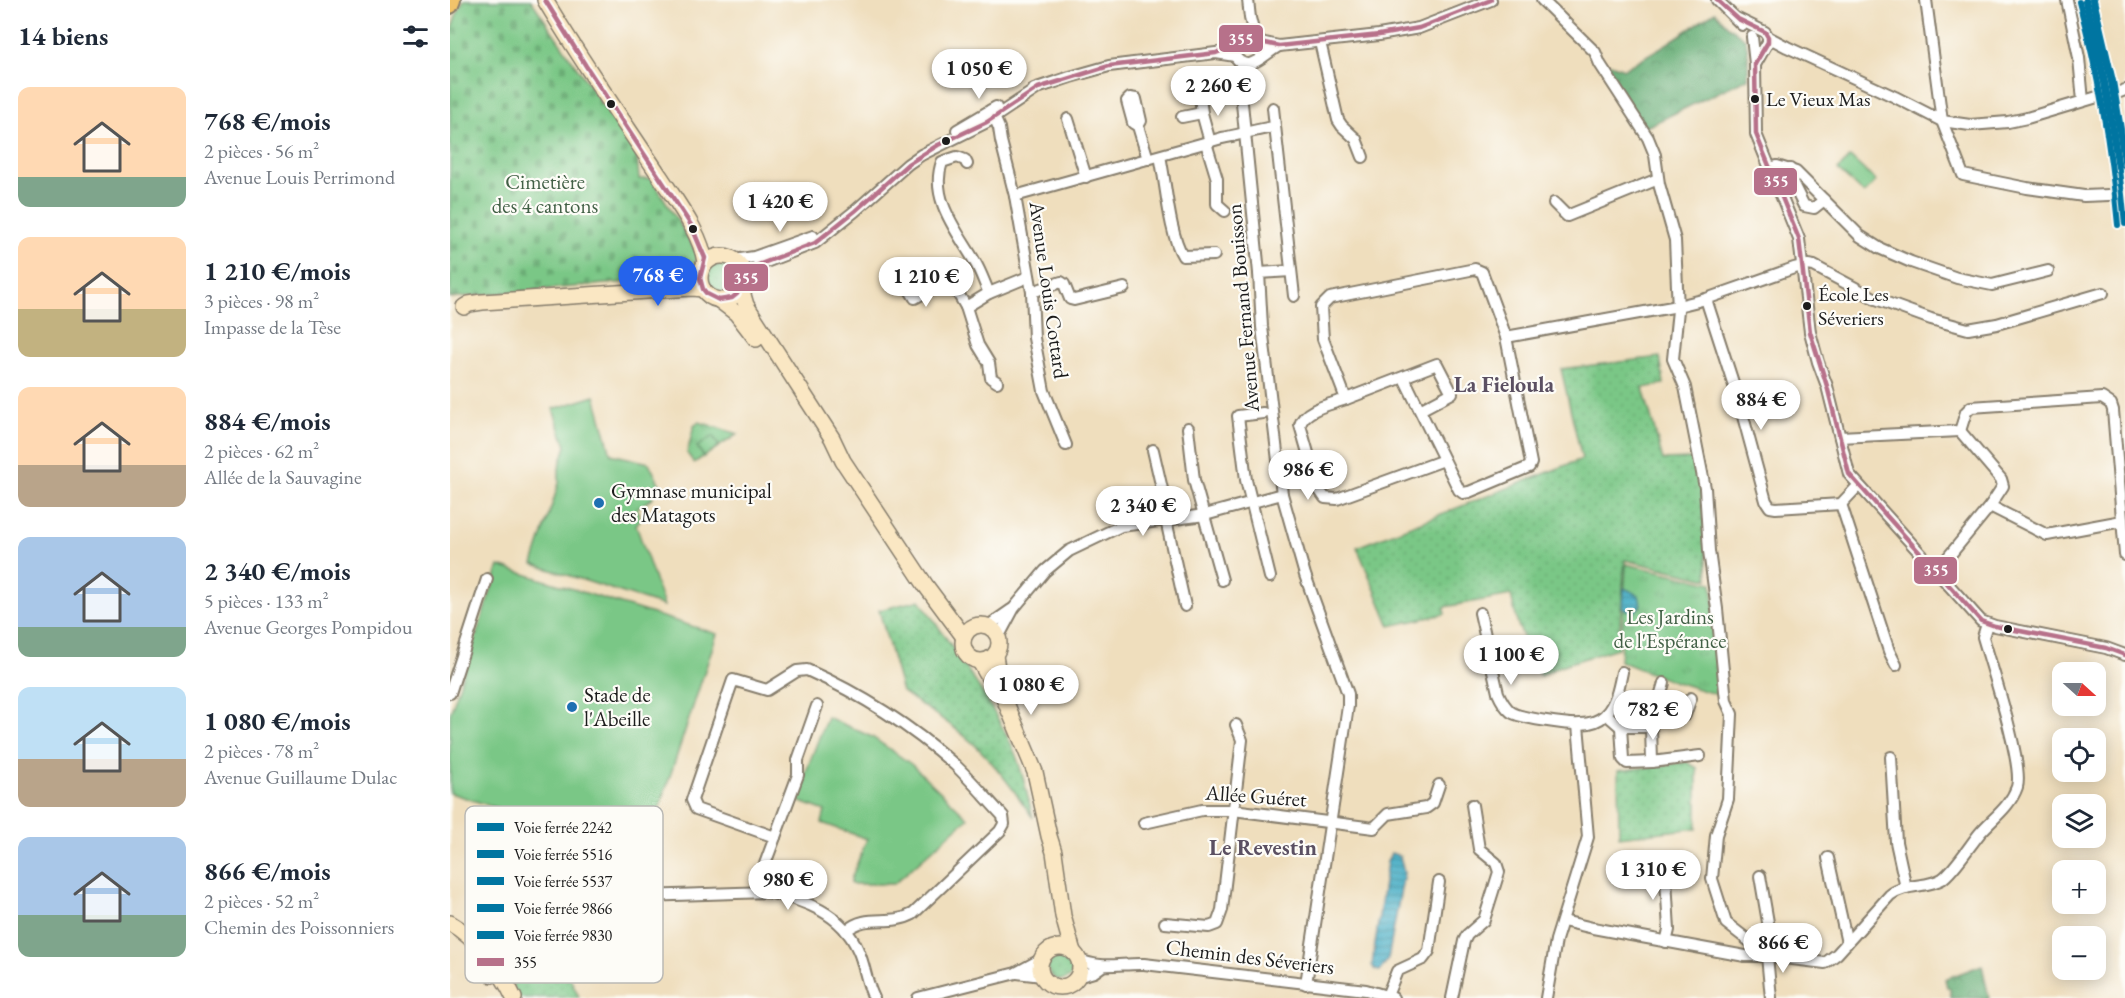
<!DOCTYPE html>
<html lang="fr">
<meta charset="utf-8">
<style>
:root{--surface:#fff;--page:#f2f2f3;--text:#1f2937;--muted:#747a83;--accent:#2563eb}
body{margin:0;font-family:"EB Garamond",serif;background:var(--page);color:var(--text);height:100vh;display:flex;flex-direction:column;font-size:22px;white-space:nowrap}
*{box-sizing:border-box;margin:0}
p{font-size:20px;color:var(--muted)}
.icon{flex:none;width:33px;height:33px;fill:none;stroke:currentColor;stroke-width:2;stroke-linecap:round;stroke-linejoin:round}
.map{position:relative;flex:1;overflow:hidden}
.panel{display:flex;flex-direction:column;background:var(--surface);width:450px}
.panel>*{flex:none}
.needle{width:39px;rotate:111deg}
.controls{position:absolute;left:1602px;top:662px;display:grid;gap:12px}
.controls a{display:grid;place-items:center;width:54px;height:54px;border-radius:12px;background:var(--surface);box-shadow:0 3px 15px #0003;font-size:30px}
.price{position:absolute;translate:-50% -51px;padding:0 14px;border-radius:21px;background:#fff;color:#222;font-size:20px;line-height:39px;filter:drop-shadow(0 2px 3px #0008)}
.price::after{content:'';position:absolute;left:50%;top:36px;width:18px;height:14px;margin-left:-9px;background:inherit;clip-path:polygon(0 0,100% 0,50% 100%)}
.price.on{background:var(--accent);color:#fff}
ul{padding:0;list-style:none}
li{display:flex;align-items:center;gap:18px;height:150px;padding:0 18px}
li span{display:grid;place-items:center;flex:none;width:168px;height:120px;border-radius:12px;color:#555}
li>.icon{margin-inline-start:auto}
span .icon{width:72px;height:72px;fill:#fffc;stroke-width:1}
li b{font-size:26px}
h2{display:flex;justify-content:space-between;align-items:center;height:72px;padding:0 18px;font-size:26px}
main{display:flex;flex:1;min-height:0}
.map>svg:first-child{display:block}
.grass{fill:url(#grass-dots);stroke:#4b7251;stroke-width:1.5}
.forest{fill:url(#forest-crowns);stroke:#406448;stroke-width:1.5}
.cemetery{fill:url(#cemetery-stones);stroke:#4b7251;stroke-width:1.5}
.park{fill:url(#park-tufts);stroke:#4b7251;stroke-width:1.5}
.garden{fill:#7ac786;stroke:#4b7251;stroke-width:1.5}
.water{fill:url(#water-rules);stroke:#326571;stroke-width:1.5}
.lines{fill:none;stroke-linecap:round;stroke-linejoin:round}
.street-tunnel{stroke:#c5b79d;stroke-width:10;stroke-dasharray:10 5;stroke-linecap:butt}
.street-casing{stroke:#867d6c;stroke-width:14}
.secondary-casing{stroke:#867d6c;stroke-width:18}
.primary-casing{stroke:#867d6c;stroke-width:20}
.street{stroke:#fff;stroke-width:10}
.secondary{stroke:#fae7c3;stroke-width:15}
.primary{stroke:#f2c36a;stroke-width:16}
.bus-1-casing{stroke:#fdfcf7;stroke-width:9}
.bus-1{stroke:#b7718a;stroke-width:4.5}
.rail-1-casing{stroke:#fdfcf7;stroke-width:10}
.rail-2-casing{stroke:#fdfcf7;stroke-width:10}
.rail-3-casing{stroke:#fdfcf7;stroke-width:10}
.rail-4-casing{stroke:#fdfcf7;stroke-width:10}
.rail-5-casing{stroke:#fdfcf7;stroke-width:10}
.rail-1{stroke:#0075a1;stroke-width:6}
.rail-2{stroke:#0075a1;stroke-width:6}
.rail-3{stroke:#0075a1;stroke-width:6}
.rail-4{stroke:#0075a1;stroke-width:6}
.rail-5{stroke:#0075a1;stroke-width:6}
.bus-dot{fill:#1c1c1c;stroke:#fdfcf7;stroke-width:2}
.poi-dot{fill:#1f6fb2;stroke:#fdfcf7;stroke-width:2}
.labels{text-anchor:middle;stroke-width:4.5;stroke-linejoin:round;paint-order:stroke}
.bus-label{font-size:20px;fill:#1c1c1c;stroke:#fdfcf7;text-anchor:start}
.park-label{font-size:21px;fill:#426046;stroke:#fdfcf7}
.street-label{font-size:21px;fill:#1c1c1c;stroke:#fdfcf7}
.poi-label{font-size:21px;fill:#1c1c1c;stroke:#fdfcf7;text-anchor:start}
.neighbourhood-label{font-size:22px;font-weight:bold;fill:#5b5062;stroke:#fdfcf7}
.key{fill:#fdfcf7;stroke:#bab9b5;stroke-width:1.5}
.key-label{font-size:16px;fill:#1c1c1c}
.line-badge{stroke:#fdfcf7;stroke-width:2}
.badge-label{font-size:16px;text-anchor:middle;font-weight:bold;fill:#fff}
</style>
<main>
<section class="panel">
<h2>14 biens<svg class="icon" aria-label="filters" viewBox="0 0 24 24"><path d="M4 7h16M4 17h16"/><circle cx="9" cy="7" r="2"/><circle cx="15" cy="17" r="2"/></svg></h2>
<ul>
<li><span style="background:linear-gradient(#ffd9b3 75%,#7fa58c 0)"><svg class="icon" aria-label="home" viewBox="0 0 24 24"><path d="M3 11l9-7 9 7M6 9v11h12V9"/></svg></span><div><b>768 €/mois</b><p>2 pièces · 56 m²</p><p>Avenue Louis Perrimond</p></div></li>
<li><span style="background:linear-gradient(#ffd9b3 60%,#c2b280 0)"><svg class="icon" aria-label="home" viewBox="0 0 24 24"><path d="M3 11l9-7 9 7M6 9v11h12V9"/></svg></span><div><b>1 210 €/mois</b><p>3 pièces · 98 m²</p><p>Impasse de la Tèse</p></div></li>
<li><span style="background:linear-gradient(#ffd9b3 65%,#b9a48a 0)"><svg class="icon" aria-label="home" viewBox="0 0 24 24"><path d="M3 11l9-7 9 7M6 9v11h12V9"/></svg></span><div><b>884 €/mois</b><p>2 pièces · 62 m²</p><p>Allée de la Sauvagine</p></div></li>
<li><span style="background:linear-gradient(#a9c7e8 75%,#7fa58c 0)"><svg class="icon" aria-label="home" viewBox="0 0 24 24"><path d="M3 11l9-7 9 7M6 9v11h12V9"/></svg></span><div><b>2 340 €/mois</b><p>5 pièces · 133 m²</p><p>Avenue Georges Pompidou</p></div></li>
<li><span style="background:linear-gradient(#bfe0f5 60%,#b9a48a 0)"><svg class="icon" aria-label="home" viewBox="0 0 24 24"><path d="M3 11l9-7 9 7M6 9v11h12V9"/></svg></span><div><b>1 080 €/mois</b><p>2 pièces · 78 m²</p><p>Avenue Guillaume Dulac</p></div></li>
<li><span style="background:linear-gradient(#a9c7e8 65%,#7fa58c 0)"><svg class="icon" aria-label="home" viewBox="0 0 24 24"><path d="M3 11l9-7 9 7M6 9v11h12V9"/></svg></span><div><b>866 €/mois</b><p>2 pièces · 52 m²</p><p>Chemin des Poissonniers</p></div></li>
</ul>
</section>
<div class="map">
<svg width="1675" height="998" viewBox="0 0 1675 998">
<defs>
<pattern id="grass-dots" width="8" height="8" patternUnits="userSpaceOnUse" patternTransform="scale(1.5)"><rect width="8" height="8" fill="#7ac786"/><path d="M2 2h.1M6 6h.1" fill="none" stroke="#69aa73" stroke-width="1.8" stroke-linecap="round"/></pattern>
<pattern id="forest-crowns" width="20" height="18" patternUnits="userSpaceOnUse" patternTransform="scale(1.5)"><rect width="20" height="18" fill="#63ac73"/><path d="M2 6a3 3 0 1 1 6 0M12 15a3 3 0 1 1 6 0" fill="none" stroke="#518b5e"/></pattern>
<pattern id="cemetery-stones" width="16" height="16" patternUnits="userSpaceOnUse" patternTransform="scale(1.5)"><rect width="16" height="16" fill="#7ac786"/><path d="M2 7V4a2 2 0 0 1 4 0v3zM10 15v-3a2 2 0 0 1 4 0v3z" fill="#69aa73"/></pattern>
<pattern id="park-tufts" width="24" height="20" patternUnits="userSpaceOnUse" patternTransform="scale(1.5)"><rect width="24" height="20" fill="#7ac786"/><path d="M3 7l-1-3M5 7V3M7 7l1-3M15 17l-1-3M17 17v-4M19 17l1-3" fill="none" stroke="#69aa73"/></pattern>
<pattern id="water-rules" width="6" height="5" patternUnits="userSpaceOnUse" patternTransform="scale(1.5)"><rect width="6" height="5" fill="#47aec6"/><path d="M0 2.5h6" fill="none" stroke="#3a8da0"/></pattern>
</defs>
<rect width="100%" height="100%" fill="#fdfcf7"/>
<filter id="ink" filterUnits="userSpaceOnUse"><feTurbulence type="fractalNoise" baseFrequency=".0167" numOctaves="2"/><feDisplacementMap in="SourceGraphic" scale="12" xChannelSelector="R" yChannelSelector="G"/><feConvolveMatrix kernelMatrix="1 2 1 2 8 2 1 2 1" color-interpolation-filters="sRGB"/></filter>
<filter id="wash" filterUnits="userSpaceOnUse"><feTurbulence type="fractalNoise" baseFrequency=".008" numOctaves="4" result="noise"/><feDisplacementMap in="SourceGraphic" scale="24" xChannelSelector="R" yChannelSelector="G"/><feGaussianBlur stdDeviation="1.35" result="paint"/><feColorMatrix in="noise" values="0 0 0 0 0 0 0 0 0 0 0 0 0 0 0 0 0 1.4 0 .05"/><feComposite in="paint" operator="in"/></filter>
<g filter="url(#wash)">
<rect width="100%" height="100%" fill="#efdebd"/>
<g class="grass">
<circle cx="272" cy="278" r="15"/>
<path d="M1210,357l4,27 -21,4 20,72 29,-1 9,28 7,92 -83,-19 -7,88 -58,18 -20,10 -22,-51 -7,-30 -66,12v7l-55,12 -33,-79 225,-88 -21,-90z"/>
<path d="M470,600c32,47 66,93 91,144 11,23 16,50 22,74 -16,-24 -34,-49 -55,-70 -23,-22 -50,-38 -76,-56l-23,-82z"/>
<path d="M1237,762l10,6v60l-78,9 -1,-66z"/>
<path d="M108,952l21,45 -61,1 -9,-21z"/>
<circle cx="611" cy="967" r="13"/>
</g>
<g class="forest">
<path d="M1265,12l12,13 19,15 2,15v23l-104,50 -42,-67 22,8 41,-24z"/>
<path d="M1532,965l7,33h-38l-1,-9 -3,-2 -2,-8z"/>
</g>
<path class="cemetery" d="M14,0h67l106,155 2,24h13l46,75 -6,16 -9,7 -233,21v-263l6,-19z"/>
<g class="park">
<path d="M249,422l39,12 -44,29 -7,-10 7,-27z"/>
<path d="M1176,564l86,19 12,114 -64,-20 -40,-16z"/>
</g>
<g class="garden">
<path d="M1400,157l26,24 -12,13 -26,-24z"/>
<path d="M145,396l16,58 38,9 11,22 -8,4 1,9 -16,10 3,12 -4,5 28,81 -131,-42 26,-81v-15l7,-22 -13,-37z"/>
<path d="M263,436l6,10 -15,11 -7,-10z"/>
<path d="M49,566l218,68 -73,221 -194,-62v-79z"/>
<path d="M377,717l45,20 39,27 57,54 -74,66h-43v-5l16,-40 -45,-16 3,-12 -30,-11z"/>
</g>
<g class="water">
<path d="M1174,588l15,7 2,10 -7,8 -11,-5z"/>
<path d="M941,853l9,3 4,17 -16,86 -8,12 -5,-1 -3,-5 15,-103z"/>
</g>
</g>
<g filter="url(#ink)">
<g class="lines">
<path class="street-tunnel" d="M1659,195l16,-1"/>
<g class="street-casing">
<g id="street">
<path d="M798,0l2,18 5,20"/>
<path d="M1092,0l53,52 5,12 48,74 7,17 4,29 16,56 3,70 -5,49 12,28 20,101 4,63 8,58 9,92 6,13 -4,85 -12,36 -4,44 14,44 27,21 4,12"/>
<path d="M1267,0l25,25"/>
<path d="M1476,0l16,121 21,54 64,13 57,8 25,-1"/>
<path d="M1617,0l12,58 4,43"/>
<path d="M1288,19l27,13 3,5 19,10 108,50 47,24 28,4 38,-3 19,-4 77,-23"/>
<path d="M1302,37l3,27 1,70 43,105 11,93 8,30 9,24 22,88 132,147 14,5 111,22 19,7"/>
<path d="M810,42l19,4 100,-11 40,-7 72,-28"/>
<path d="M870,42l18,78 4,6 14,13 7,18"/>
<path d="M811,57l1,-10 -7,-9c-9,-4 -15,-1 -20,7v11c13,20 30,-3 44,-10"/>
<path d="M791,63l1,40 17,170 3,54 20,167 23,81 43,119v12l-42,278"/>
<path d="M1306,63l12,-21v-5"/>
<path d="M584,89l36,-12 39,-11 107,-13 19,3"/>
<path d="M1667,93l8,-3"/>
<path d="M750,97l2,16 8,29"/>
<path d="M823,108l21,188"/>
<path d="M541,110l8,18 2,13 14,55 17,96 2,46 10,53 22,54"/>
<path d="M732,117l20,-4"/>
<path d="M618,119l18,58"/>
<path d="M688,126l-5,-3 -6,-22 3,-3 6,1 5,22 -3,5 10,33"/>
<path d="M507,130l39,-23"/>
<path d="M756,143l11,36v25l8,7"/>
<path d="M710,156c6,27 9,78 23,100l31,-1"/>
<path d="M517,164l-2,-4 -8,-3 -15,5c-13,37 16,70 33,100 6,10 9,20 14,31"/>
<path d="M1319,168l8,-2 19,6 64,64 19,12 32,14 46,16 35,7 56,-14"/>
<path d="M1340,169v9l14,28 10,2 10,-8"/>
<path d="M565,196l207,-58c18,-3 35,-9 53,-11"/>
<path d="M1104,203l13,13 91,-37"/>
<path d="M284,260l20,-3 59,-21"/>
<path d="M809,273l32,-2"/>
<path d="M294,280l14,-15 57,-22 40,-32 53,-47 13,-9 66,-33 51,-34"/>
<path d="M458,287l7,11 34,-20 17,29"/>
<path d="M582,292l29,-10 3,2 6,15 4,1 50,-12"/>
<path d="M1256,299l32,99 28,103 4,6 6,1 65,-4 17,-18"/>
<path d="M1056,337l172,-31 28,-7 88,-31 14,-3 6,1 62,33 55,20 37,10 29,-5 106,-31"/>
<path d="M954,378c18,37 37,75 55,112l4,3 6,-1 60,-25 2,-4 -25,-126 -24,-65 -7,-3 -145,29 -9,9 2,32 23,60 91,-35 15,29 -32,17"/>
<path d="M547,382l-6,-4 -2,-15 -11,-18 -12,-38 23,-14 39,-16"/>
<path d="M896,399c-14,5 -42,10 -46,26l18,63 7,10 12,1 107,-39"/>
<path d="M813,413l-25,3 8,64 24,97"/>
<path d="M738,428l6,52 28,100"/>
<path d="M1390,437l120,-6 6,-19 5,-5 131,-9 9,6 2,6 12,145"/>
<path d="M703,450l15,65 -2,5 19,86"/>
<path d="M1391,504l48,147 7,14"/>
<path d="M1540,506l57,29 75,-14"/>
<path d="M1486,572l54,-66 13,-20 -2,-7 -41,-48"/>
<path d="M1030,613l18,80c3,7 7,14 13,19 8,6 58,13 69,12 9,0 19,-3 25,-9 11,-11 14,-28 17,-43"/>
<path d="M538,626l23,-16"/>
<path d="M549,636l15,-28 31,-37 24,-20 52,-25 84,-11 77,-21"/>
<path d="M0,693l37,-114"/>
<path d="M1156,714l15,13h30l13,-44"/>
<path d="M1204,716l31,-1 6,-17"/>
<path d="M1171,727l2,32 4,4 25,-1"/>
<path d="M1201,727l1,35 48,-6"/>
<path d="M1441,757l5,85 10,46"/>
<path d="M694,823l58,-13h31l141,18 14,-14 38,-6 7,-5 6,-18"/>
<path d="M325,837l23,-62v-15l19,-54"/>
<path d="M1378,858l19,85"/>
<path d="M1215,862l4,68 -3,12"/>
<path d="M1310,876l14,81"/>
<path d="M305,891l20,-54 -79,-28 -4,-9 41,-120 34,10 30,-19 10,-1c54,24 104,56 148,95 17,16 32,34 48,51l1,8 -4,7 -87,83c-24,13 -46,-2 -67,17"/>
<path d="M1113,921l30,7 152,28h22l58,7 12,-9 53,-59c16,-12 37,-7 52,-16 11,-7 29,-35 38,-46 13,-15 30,-26 37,-46 7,-22 -26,-122 -34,-150l4,-13"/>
<path d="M715,923l44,4 8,-3 5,-14 20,-170 -6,-15"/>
<path d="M1317,956l4,42"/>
<path d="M628,959c23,11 42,4 66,5l222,26 27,8"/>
<path d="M567,973l25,3"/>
<path d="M42,977l7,-10 40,-15 104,-56 125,-4c36,8 74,21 90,58 7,15 8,33 16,48"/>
<path d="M627,977l17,-5 7,-5"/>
<path d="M937,996l10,-25 26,-12 6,-8 10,-69"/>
<path d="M468,998l98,-25 26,-14"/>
<path d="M1002,998l12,-57 3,-6 17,-15 15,-48 -3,-9 -17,-14 -7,-44"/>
<path d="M1096,998l10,-58 32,-103 -10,-112"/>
</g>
</g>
<g class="secondary-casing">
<g id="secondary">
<path d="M95,0c36,61 77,119 116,178 15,23 42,58 44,86"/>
<circle cx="272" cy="278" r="22"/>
<path d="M291,288l5,17 86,133 11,23 83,125 38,51"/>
<path d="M269,300l17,13 20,26"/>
<path d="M14,307l5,-3 13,-2 210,-14 11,1"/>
<circle cx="531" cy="643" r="18"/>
<path d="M545,656l6,35 34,81 14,64 5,16 9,64 10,36"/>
<path d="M530,662l16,28"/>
<path d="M0,923c25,14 52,49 64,75"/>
<circle cx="610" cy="967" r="20"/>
</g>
</g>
<g class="primary-casing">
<path id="primary" d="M0,5l2,-5"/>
</g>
<use href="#street" class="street"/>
<use href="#secondary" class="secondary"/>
<use href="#primary" class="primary"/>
<g class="bus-1-casing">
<g id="bus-1">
<path d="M95,0l41,66 105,159 14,33 -5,20 3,11 4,5 12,6 13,-2 5,-4 7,-14 14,-15 57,-22 40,-32 53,-47 30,-19 49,-23 51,-34 71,-22 107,-13 19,-8 2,-4 9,-5 9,2 5,4 19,4 100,-11 40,-7 72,-28"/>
<path d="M1267,0l21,19 27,13 3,5v5l-13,22 1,70 43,105 11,93 17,54 22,88 132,147 14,5 111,22 19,7"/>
</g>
</g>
<use href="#bus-1" class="bus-1"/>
<g class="rail-1-casing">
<path id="rail-1" d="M1636,0c20,74 32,148 39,224"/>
</g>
<g class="rail-2-casing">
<path id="rail-2" d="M1629,2c20,73 32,147 39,223"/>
</g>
<g class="rail-3-casing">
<path id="rail-3" d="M1642,0l19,82 14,84"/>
</g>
<g class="rail-4-casing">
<path id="rail-4" d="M1644,0l19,81 12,72"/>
</g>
<g class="rail-5-casing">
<path id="rail-5" d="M1635,2l19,81 14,84"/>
</g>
<use href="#rail-1" class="rail-1"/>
<use href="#rail-2" class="rail-2"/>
<use href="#rail-3" class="rail-3"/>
<use href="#rail-4" class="rail-4"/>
<use href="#rail-5" class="rail-5"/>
</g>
</g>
<g class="bus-dot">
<circle cx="1305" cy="99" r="5"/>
<circle cx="161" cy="104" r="5"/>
<circle cx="496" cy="141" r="5"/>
<circle cx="243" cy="229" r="5"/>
<circle cx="1357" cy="306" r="5"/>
<circle cx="1558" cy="629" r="5"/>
</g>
<g class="poi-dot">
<circle cx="149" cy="503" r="6"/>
<circle cx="122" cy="707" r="6"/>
</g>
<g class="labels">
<g class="bus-label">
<text x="1316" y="106">Le Vieux Mas</text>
<text x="1368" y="301">École Les<tspan x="1368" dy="24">Séveriers</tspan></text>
</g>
<g class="park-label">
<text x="95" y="189">Cimetière<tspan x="95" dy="24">des 4 cantons</tspan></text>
<text x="1220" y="624">Les Jardins<tspan x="1220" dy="24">de l'Espérance</tspan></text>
</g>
<g class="street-label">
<text transform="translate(599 290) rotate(82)" y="7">Avenue Louis Cottard</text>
<text transform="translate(793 308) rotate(-95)" y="7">Avenue Fernand Bouisson</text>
<text transform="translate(806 796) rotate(4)" y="7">Allée Guéret</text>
<text transform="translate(800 957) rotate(7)" y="7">Chemin des Séveriers</text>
</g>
<g class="poi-label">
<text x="161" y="498">Gymnase municipal<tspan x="161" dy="24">des Matagots</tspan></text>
<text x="134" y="702">Stade de<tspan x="134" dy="24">l'Abeille</tspan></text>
</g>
<g class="neighbourhood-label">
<text x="1054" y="392">La Fieloula</text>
<text x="813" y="855">Le Revestin</text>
</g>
</g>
<rect x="15" y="806" width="198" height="177" rx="9" class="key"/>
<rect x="27" y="823" width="27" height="8" fill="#0075a1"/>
<rect x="27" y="850" width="27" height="8" fill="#0075a1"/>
<rect x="27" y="877" width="27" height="8" fill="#0075a1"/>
<rect x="27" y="904" width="27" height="8" fill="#0075a1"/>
<rect x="27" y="931" width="27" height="8" fill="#0075a1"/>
<rect x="27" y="958" width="27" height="8" fill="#b7718a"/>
<g class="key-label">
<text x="64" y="833">Voie ferrée 2242</text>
<text x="64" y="860">Voie ferrée 5516</text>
<text x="64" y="887">Voie ferrée 5537</text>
<text x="64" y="914">Voie ferrée 9866</text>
<text x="64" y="941">Voie ferrée 9830</text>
<text x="64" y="968">355</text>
</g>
<g class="line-badge">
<rect x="768" y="24" width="46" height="29" rx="6" fill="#b7718a"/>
<rect x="1303" y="167" width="45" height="29" rx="6" fill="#b7718a"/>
<rect x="273" y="263" width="46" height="29" rx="6" fill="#b7718a"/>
<rect x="1463" y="556" width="45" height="29" rx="6" fill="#b7718a"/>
</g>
<g class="badge-label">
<text x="791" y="45">355</text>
<text x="1326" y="187">355</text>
<text x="296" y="284">355</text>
<text x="1486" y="576">355</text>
</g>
</svg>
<div class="controls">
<a><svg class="needle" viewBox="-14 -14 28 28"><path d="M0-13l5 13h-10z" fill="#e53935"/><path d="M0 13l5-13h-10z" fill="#747a83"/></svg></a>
<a><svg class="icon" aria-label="locate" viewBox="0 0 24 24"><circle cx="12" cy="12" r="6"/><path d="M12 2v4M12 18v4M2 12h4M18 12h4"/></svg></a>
<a><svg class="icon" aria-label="layers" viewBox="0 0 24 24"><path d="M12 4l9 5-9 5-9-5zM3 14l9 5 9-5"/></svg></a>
<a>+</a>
<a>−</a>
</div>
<b class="price" style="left:529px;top:100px">1 050 €</b>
<b class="price" style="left:768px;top:117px">2 260 €</b>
<b class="price" style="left:330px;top:233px">1 420 €</b>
<b class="price on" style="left:208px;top:307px">768 €</b>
<b class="price" style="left:476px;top:308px">1 210 €</b>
<b class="price" style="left:1311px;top:431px">884 €</b>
<b class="price" style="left:858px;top:501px">986 €</b>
<b class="price" style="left:693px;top:537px">2 340 €</b>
<b class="price" style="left:1061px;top:686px">1 100 €</b>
<b class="price" style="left:581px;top:716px">1 080 €</b>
<b class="price" style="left:1203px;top:741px">782 €</b>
<b class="price" style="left:1203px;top:901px">1 310 €</b>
<b class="price" style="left:338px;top:911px">980 €</b>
<b class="price" style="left:1333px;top:974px">866 €</b>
</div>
</main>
